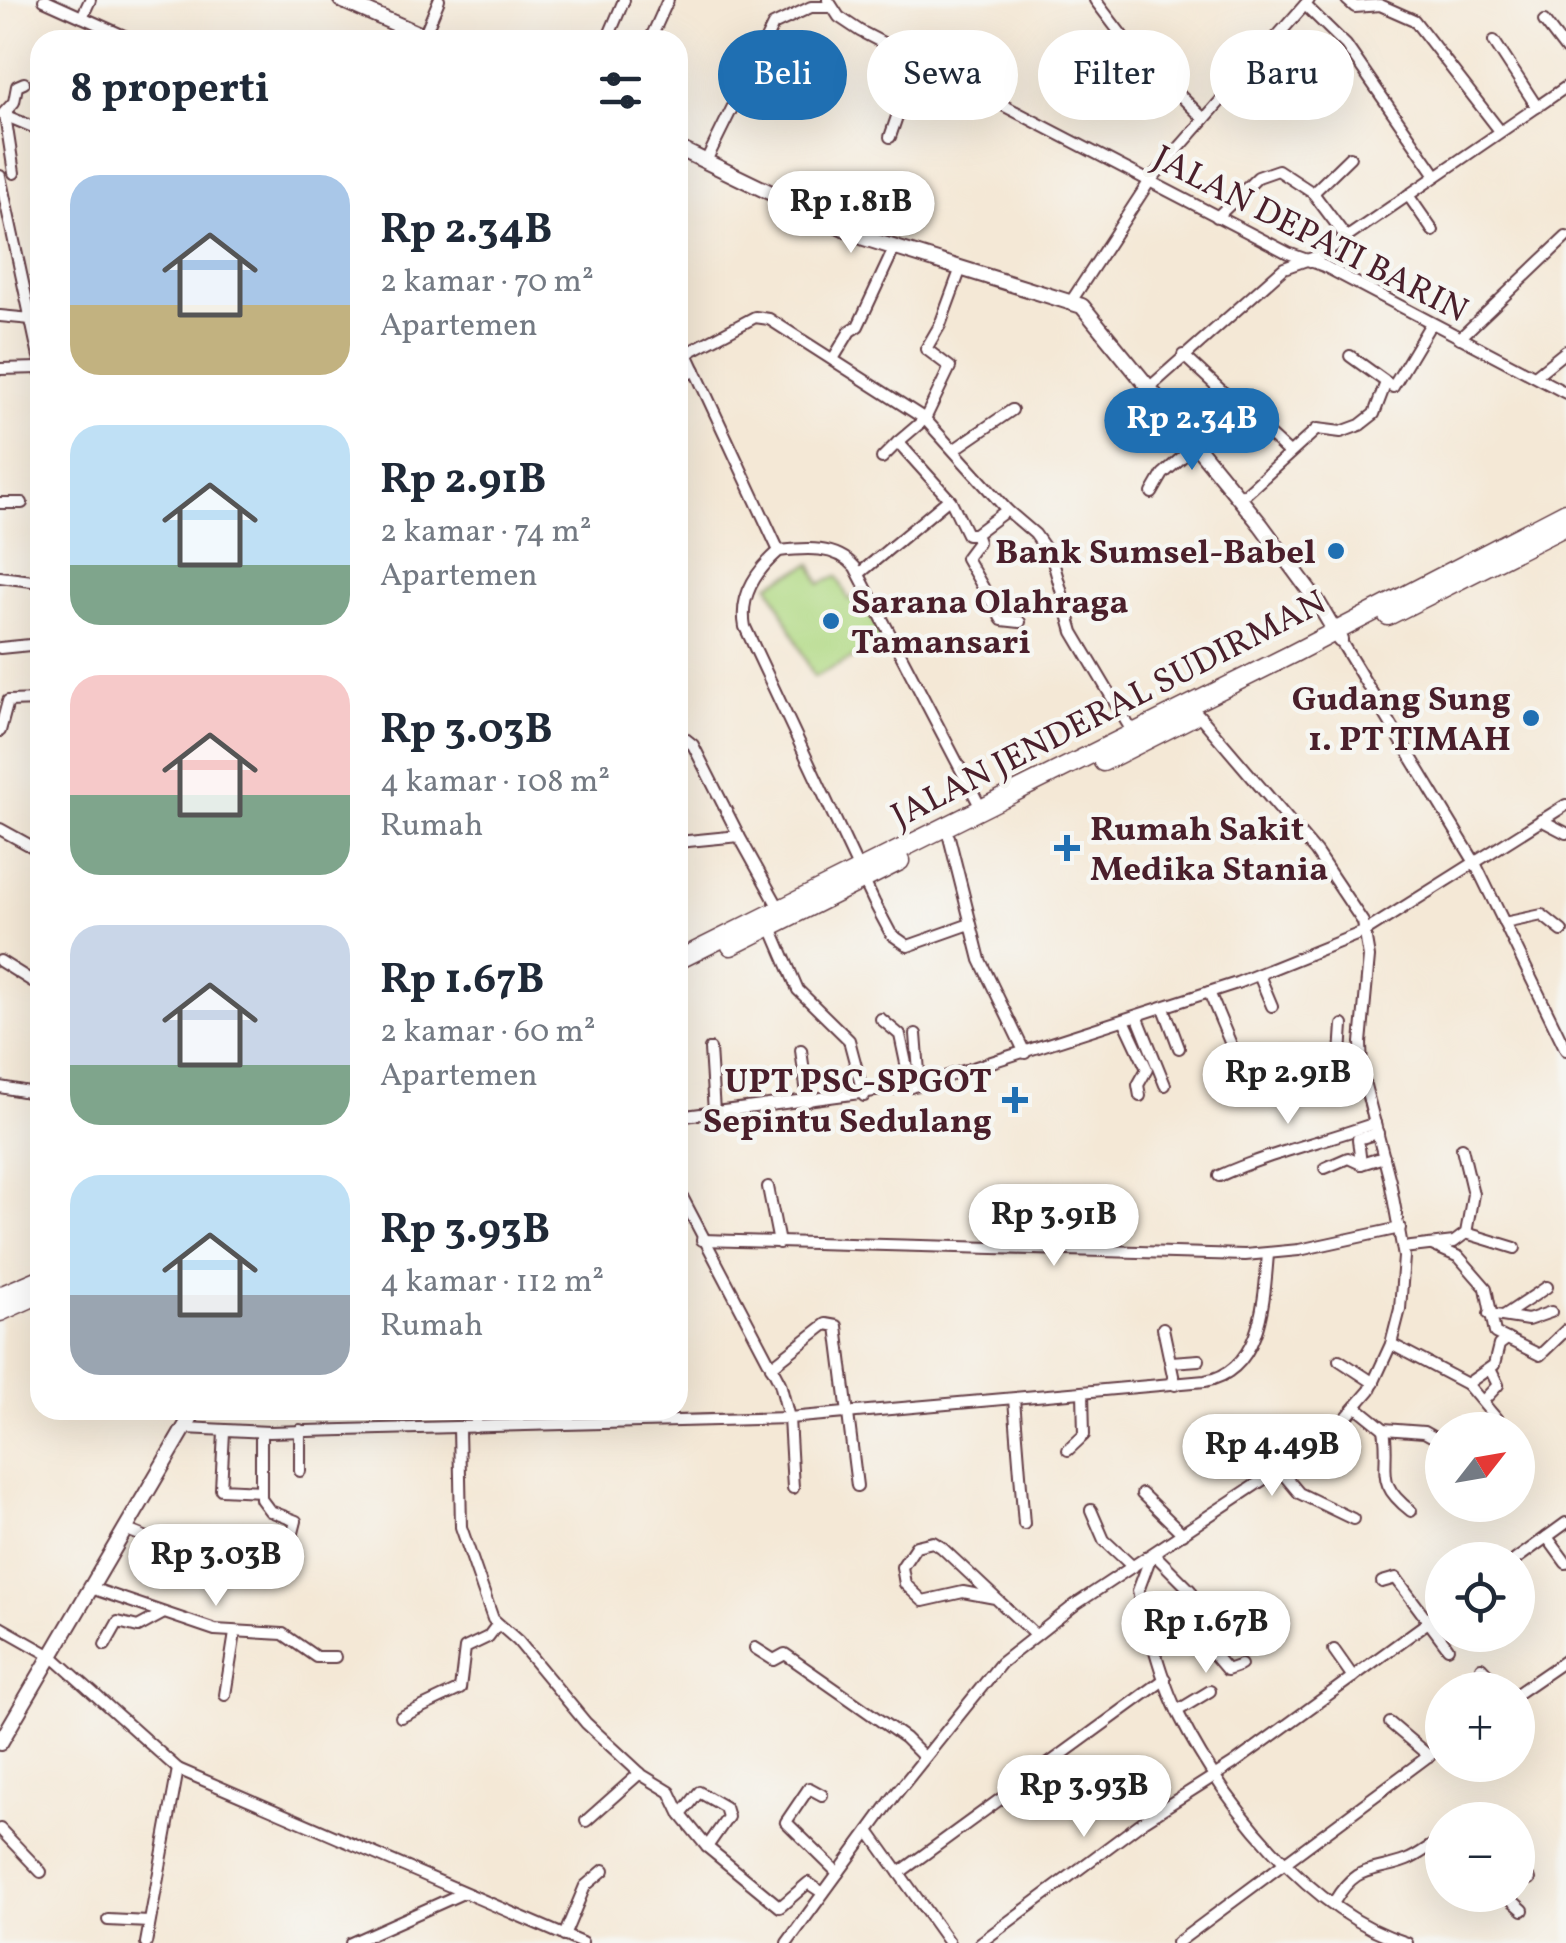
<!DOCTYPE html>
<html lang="id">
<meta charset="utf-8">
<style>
:root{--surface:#fff;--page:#f2f2f3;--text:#1f2937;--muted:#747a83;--accent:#1f6fb2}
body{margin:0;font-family:Vollkorn,serif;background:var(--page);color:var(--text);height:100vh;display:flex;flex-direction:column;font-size:38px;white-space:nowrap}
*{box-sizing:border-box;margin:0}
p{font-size:32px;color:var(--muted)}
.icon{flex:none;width:55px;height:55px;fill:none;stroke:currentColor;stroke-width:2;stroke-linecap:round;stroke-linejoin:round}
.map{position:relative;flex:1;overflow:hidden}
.drawer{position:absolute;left:30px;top:30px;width:658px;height:1390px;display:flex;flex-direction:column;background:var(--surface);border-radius:30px;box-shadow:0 10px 40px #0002}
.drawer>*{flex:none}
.guide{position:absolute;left:718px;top:30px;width:698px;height:90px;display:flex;gap:20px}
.needle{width:65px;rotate:59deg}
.fabs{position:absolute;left:1425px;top:1412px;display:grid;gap:20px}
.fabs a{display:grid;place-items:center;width:110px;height:110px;border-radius:50%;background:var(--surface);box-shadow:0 10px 40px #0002;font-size:50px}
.price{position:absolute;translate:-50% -85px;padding:0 22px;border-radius:35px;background:#fff;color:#222;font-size:32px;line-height:65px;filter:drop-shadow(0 2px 5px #0008)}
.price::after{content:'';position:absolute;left:50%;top:60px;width:30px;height:22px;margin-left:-15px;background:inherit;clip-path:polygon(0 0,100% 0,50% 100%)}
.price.on{background:var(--accent);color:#fff}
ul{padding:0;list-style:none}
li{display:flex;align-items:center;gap:30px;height:250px;padding:0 40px}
li span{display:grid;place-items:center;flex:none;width:280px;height:200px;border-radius:30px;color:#555}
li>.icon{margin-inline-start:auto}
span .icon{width:120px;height:120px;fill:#fffc;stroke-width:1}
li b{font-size:42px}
h2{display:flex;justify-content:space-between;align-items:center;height:120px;padding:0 40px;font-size:42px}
.tag{padding:0 35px;border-radius:45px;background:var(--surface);box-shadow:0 10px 40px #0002;font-size:35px;line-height:90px}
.tag.on{background:var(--accent);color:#fff}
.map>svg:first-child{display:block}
.green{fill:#b0d983;stroke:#7d7c57;stroke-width:2.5}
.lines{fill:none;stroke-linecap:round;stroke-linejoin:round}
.street-casing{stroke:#643d45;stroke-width:14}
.secondary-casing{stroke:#643d45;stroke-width:18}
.highway-casing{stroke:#643d45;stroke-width:21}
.street{stroke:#fff;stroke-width:10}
.secondary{stroke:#fff;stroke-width:14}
.highway{stroke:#fff;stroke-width:18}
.poi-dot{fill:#1f6fb2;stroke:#f6f6f2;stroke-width:4}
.labels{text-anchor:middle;stroke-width:9;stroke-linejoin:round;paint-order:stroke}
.street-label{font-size:35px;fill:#4a1f2b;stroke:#f6f6f2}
.poi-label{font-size:35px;font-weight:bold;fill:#4a1f2b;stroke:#f6f6f2;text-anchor:end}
</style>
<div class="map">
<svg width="1566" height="1943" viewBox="0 0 1566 1943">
<rect width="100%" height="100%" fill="#f6f6f2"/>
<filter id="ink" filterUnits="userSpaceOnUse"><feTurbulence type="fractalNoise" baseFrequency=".01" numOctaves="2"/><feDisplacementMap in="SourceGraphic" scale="20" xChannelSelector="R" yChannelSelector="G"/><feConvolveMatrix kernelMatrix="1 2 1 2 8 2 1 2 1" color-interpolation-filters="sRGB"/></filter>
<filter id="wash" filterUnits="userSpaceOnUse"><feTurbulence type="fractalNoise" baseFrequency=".0048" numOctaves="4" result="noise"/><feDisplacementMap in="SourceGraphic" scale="40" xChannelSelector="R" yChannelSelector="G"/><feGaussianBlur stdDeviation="2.25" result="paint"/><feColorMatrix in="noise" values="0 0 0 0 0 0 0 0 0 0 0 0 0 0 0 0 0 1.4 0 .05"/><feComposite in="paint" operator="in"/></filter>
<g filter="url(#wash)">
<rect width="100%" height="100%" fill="#f4e8d6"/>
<path class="green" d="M811,564l9,20 17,-8 12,24 12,-6 23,49 -70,34 -45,-93z"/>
</g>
<g filter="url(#ink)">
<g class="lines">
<g class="street-casing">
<g id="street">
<path d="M44,0l89,40"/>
<path d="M828,0l11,17 21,14 428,222 36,13 242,127"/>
<path d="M1095,0l35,46 74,73"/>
<path d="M1347,0l8,7 25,-2 34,15 86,111"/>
<path d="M1305,5l41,40 90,130"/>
<path d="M82,17l8,-17"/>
<path d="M1544,21l22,29"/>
<path d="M424,36l15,-36"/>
<path d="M607,40l17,-40"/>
<path d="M650,40l18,-40"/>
<path d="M1494,41l43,66"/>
<path d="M3,114l11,-12 3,-16 7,-3"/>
<path d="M4,115l36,15"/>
<path d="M5,115l9,58"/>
<path d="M890,137l26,-76"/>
<path d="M706,161l67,-136 38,-18h20"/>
<path d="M0,176l40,186"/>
<path d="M1313,193l37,-36"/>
<path d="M1408,195l25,36"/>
<path d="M1217,217l41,-40 20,-7 35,23 33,44"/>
<path d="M961,268l-21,57 -14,24 24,18 -25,52 -27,23 53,59 16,33h8l32,-24"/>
<path d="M1072,300l77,-118 160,-182"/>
<path d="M0,316l31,3"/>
<path d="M678,334l101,217"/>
<path d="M1460,338l106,-101"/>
<path d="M687,353l68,-36 14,2 156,100 82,91 28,24 17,24 21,74 60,101"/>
<path d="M1183,355l106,98"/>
<path d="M1350,356l43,31 37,-62"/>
<path d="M833,359l17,-28 8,-5 36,-77"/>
<path d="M0,369l40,-1"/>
<path d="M1535,376l31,-25"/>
<path d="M678,379l17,-9"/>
<path d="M1150,387l134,-119 37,-13 245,-168"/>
<path d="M955,449l57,-39"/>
<path d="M882,458l16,-16"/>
<path d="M1152,493l11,-19 34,-30"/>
<path d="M1240,499l77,-70 24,3 19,-7 14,-11 11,-29"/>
<path d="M0,503h22"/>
<path d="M975,534l3,8 -12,16 36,62 18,2"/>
<path d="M860,573l89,-74"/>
<path d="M0,577l40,5"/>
<path d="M1340,640l134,221 92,189"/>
<path d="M0,648l40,-4"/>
<path d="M0,731l8,-30 32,-1"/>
<path d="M678,733l15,12 46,91"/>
<path d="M1541,820l25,13"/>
<path d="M0,829l40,22"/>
<path d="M949,837l31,123 45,93"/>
<path d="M678,842l61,-6 40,72"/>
<path d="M1504,923l38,-8 20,16"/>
<path d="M970,924l-62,22 -17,-12 -17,-32 -129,-275c-6,-31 11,-56 34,-76 26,-3 57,-6 76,16l126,241"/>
<path d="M771,927l27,63 51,50 15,56"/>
<path d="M0,961l40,25"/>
<path d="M1259,975l13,31"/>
<path d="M1209,992l36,86"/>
<path d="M1164,1008l15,40"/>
<path d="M1138,1018l27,67"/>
<path d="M881,1019l19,16 11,52"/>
<path d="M1125,1022l22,47 -9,16 2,11"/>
<path d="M916,1034l4,51"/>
<path d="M710,1049l4,63"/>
<path d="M801,1050l7,51"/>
<path d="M1319,1053l42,7"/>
<path d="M1341,1055l2,-30"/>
<path d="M0,1087l40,7"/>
<path d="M678,1117l242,-32 317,-102 129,-52 200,-126"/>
<path d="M1361,1164l-3,-25 20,-6"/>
<path d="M1325,1168l23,-10 13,6 23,-7"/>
<path d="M1219,1176c51,-23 103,-34 156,-53"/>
<path d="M768,1187l11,56"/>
<path d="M678,1189l102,194 9,35 4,70"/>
<path d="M1466,1233l49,15"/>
<path d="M702,1240l543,15 54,-5 101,-22"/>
<path d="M1432,1245l27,12 27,31 9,45 45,22 26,-25"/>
<path d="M1403,1248l51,-6 12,-9 7,-39 -11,-46"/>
<path d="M1489,1314l39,6 23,-8"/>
<path d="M1505,1315l42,-28"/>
<path d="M1163,1328l12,57"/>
<path d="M1391,1344l76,40 27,-19 5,-20 8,-6"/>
<path d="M1339,1360l35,23"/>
<path d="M1171,1362l28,-2"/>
<path d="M771,1367l55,-43 11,2 20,160"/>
<path d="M1467,1384l39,46"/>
<path d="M1014,1399l10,125"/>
<path d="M1483,1401l15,-16 -8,-16"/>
<path d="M1358,1408l26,21 40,3 18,10"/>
<path d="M475,1427l3,-17"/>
<path d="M185,1428l84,4 520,-14 416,-37c57,-10 59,-81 63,-127"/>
<path d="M459,1428l2,99 32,92 25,22 68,82 56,52 28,17 11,23 26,32 73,60 28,-24 15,10"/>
<path d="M1384,1429c7,41 -12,52 27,82"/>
<path d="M300,1430v41"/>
<path d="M224,1432l-3,57 40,2"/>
<path d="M261,1432v67l9,12 26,10 -10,39"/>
<path d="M1518,1439l3,3"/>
<path d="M1068,1450l16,-15 -1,-43"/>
<path d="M1279,1469l20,24 54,26"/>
<path d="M1142,1494l41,40"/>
<path d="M1091,1510l13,30 29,27"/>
<path d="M125,1529l66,27"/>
<path d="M1547,1537l19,26"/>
<path d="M1154,1554l36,36 15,27"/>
<path d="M1151,1556l-13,35 3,12c11,36 20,76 37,110 44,88 131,200 229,230"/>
<path d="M1515,1560l51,-37"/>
<path d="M1382,1582l14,-4 52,70"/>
<path d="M91,1588l124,42 68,4 33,23h19"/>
<path d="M1518,1589l7,10"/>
<path d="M995,1598l-32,-6 -40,9 -18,-17 -3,-17 14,-21 17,-4 8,5 93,87"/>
<path d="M1189,1625l38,45 14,-5"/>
<path d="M0,1627l53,30 125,112 404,174"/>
<path d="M105,1645l13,-23 20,5 24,-13"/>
<path d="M755,1648l19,12 11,-6 120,84 19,19"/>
<path d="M1155,1648l50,-31 26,-7"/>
<path d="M1334,1650l19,27"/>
<path d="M1481,1667l22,23"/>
<path d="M1518,1693l48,-33"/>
<path d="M225,1695l10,-62"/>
<path d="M1177,1711l33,-20"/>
<path d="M401,1717l59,-28 5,-41 23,-11 9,-12"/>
<path d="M1390,1723l39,33"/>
<path d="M822,1795l-13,-7 -23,34 52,51"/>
<path d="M681,1815l18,-23 26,15 3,10 -21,30"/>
<path d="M586,1821l54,-48"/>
<path d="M0,1829l41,43"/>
<path d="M869,1831l80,112"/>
<path d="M1518,1867l12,12"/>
<path d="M899,1873l266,-194"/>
<path d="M1506,1895l17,15"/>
<path d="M1334,1902c24,-40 37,-28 73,-42 13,-5 23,-15 35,-20"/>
<path d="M108,1920l41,2"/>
<path d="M564,1936l21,-50 19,-16"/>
<path d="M146,1943l32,-174"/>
<path d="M351,1943l112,-50"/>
<path d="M787,1943l108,-148 106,-132 75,-59 256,-170 38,-44 21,-46 9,-35 4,-52 -14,-76 -28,-107 -1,-31 8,-86 -6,-35 -47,-70 -118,-138"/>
<path d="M980,1943l165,-123 88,-56 209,-152"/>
<path d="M1177,1943l265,-197"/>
</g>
</g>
<g class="secondary-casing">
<g id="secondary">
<path d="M341,0l92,40"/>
<path d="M678,148l186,90 218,68 179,219 56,76 23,39"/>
<path d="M0,1743l195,-333"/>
</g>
</g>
<g class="highway-casing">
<g id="highway">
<path d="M1388,616l178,-90"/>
<path d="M1103,762l89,-45"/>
<path d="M731,946l169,-85"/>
<path d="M678,960l614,-306 274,-142"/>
<path d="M0,1296l40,-17"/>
<path d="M0,1312l40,-18"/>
</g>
</g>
<use href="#street" class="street"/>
<use href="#secondary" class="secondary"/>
<use href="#highway" class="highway"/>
</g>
</g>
<g class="poi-dot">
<circle cx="1336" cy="551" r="10"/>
<circle cx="831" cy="621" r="10"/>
<circle cx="1531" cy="718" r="10"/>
<path d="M1062 833h10v10h10v10h-10v10h-10v-10h-10v-10h10z"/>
<path d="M1010 1085h10v10h10v10h-10v10h-10v-10h-10v-10h10z"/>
</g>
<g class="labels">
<g class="street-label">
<text transform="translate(1311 233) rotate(27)" y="12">JALAN DEPATI BARIN</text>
<text transform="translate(1108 708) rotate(-27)" y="12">JALAN JENDERAL SUDIRMAN</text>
</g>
<g class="poi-label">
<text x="1316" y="563">Bank Sumsel-Babel</text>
<text x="851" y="613" text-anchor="start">Sarana Olahraga<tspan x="851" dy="40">Tamansari</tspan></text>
<text x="1511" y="710">Gudang Sung<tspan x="1511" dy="40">1. PT TIMAH</tspan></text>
<text x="1090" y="840" text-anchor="start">Rumah Sakit<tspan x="1090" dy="40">Medika Stania</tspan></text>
<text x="992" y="1092">UPT PSC-SPGOT<tspan x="992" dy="40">Sepintu Sedulang</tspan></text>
</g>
</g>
</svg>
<div class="fabs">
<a><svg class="needle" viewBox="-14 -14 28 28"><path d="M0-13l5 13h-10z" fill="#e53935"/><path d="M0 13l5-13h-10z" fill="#747a83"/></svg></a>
<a><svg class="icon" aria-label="locate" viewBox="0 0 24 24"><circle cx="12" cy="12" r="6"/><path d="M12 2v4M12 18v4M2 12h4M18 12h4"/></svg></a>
<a>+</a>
<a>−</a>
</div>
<b class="price" style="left:851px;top:256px">Rp 1.81B</b>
<b class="price on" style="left:1192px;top:473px">Rp 2.34B</b>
<b class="price" style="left:1288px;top:1127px">Rp 2.91B</b>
<b class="price" style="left:1054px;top:1269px">Rp 3.91B</b>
<b class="price" style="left:1272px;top:1499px">Rp 4.49B</b>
<b class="price" style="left:216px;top:1609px">Rp 3.03B</b>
<b class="price" style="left:1206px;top:1676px">Rp 1.67B</b>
<b class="price" style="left:1084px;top:1840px">Rp 3.93B</b>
<div class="guide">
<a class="tag on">Beli</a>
<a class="tag">Sewa</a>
<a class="tag">Filter</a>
<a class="tag">Baru</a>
</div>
<section class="drawer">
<h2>8 properti<svg class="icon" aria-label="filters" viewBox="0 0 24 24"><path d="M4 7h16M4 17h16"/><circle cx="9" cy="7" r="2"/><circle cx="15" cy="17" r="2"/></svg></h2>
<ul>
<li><span style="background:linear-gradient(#a9c7e8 65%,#c2b280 0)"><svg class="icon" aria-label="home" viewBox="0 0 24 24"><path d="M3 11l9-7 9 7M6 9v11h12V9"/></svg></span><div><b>Rp 2.34B</b><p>2 kamar · 70 m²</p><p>Apartemen</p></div></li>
<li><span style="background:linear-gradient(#bfe0f5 70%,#7fa58c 0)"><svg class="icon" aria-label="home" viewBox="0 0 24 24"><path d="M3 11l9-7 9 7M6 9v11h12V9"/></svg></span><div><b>Rp 2.91B</b><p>2 kamar · 74 m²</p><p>Apartemen</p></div></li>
<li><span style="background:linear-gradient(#f6c9c9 60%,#7fa58c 0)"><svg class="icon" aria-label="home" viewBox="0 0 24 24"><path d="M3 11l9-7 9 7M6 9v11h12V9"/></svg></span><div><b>Rp 3.03B</b><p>4 kamar · 108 m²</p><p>Rumah</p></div></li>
<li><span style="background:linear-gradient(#c9d6e8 70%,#7fa58c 0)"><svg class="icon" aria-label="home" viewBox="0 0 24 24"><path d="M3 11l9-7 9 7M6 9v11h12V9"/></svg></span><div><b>Rp 1.67B</b><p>2 kamar · 60 m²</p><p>Apartemen</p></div></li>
<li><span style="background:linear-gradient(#bfe0f5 60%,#9aa5b1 0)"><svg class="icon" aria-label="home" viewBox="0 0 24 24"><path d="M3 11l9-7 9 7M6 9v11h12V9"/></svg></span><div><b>Rp 3.93B</b><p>4 kamar · 112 m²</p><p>Rumah</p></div></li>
</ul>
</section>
</div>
